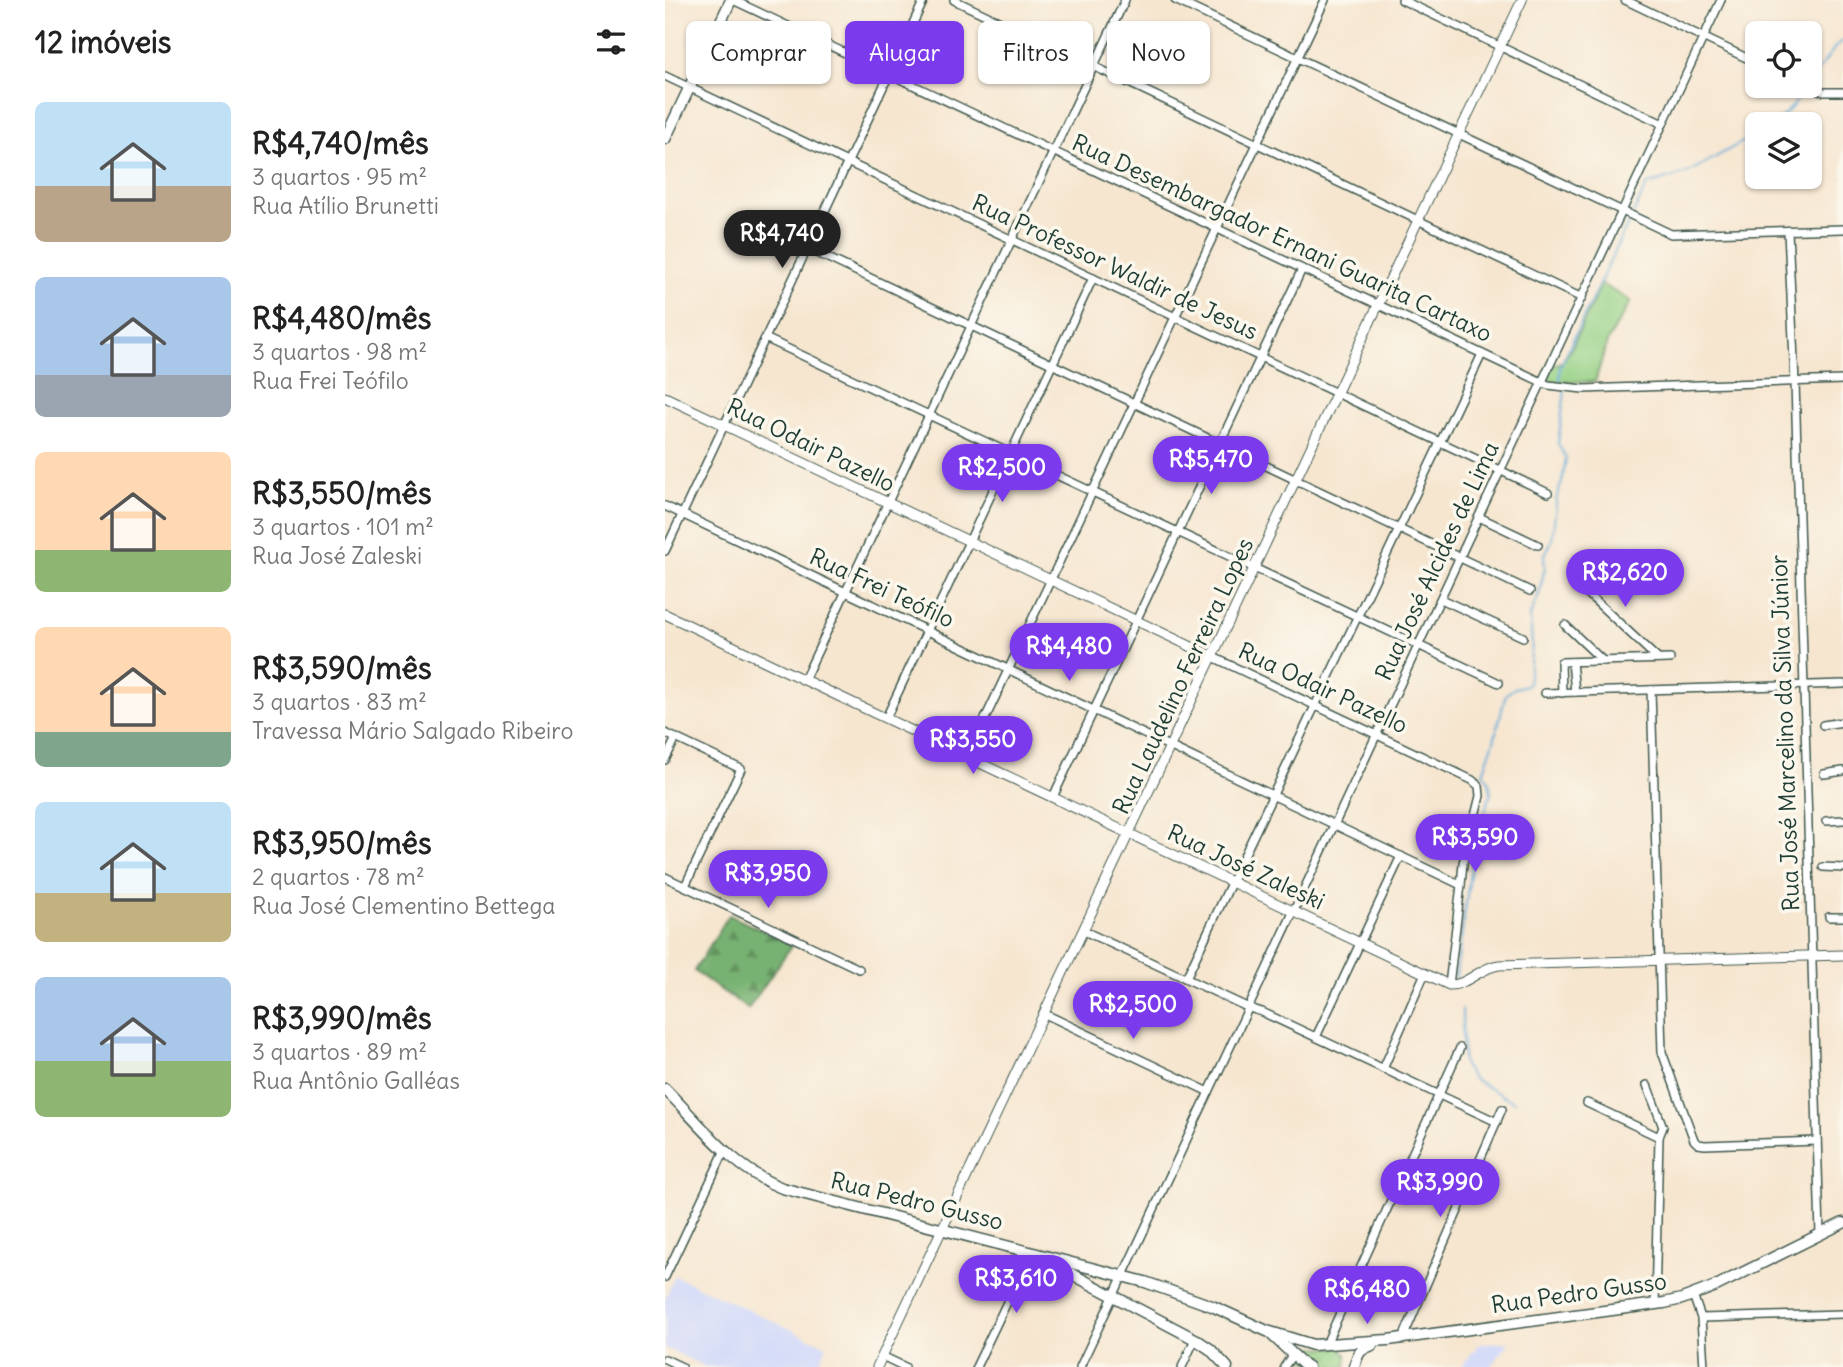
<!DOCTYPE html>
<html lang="pt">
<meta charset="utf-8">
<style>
:root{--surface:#fff;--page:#f2f2f2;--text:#222;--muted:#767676;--accent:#7c3aed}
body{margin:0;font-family:Delius,sans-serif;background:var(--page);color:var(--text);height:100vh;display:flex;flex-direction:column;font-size:26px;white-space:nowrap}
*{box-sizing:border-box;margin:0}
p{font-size:23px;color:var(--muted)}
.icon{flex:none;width:38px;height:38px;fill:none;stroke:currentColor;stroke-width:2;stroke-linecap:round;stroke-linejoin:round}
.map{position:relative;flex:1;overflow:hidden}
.sheet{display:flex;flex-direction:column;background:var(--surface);width:665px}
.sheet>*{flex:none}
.banner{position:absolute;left:21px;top:21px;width:665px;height:63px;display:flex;gap:14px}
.controls{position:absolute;left:1080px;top:21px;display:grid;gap:14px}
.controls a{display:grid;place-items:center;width:77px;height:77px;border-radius:10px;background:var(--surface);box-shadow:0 2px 5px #0004;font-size:35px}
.price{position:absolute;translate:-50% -60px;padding:0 16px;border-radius:24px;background:var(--accent);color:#fff;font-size:23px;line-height:46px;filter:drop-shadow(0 2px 4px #0008)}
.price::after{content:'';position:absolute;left:50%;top:42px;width:21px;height:16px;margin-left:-10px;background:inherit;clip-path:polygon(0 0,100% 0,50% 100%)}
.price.active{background:#222;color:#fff}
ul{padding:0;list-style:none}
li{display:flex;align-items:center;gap:21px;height:175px;padding:0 35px}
li span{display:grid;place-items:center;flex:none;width:196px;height:140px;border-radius:10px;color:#555}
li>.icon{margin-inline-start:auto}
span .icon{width:84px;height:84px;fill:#fffc;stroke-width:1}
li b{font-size:30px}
h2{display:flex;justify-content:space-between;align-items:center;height:84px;padding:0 35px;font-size:30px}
.tag{padding:0 24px;border-radius:10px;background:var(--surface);box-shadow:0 2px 5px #0004;font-size:24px;line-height:63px}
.tag.active{background:var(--accent);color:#fff}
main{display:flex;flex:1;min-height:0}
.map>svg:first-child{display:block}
.built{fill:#d1d9f9}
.grass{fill:url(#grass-tufts);stroke:#5a865c;stroke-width:2}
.forest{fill:url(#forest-firs);stroke:#4c7853;stroke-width:2}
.green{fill:#95d084;stroke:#5a865c;stroke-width:2}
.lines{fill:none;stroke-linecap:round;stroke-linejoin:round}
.stream{stroke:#63aad9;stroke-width:2}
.minor-casing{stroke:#3f564b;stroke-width:10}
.tertiary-casing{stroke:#3f564b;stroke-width:11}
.secondary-casing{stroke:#3f564b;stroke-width:13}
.primary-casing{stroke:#3f564b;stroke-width:13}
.minor{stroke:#fff;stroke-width:7}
.tertiary{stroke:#fff;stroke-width:9}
.secondary{stroke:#fff;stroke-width:10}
.primary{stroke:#fff;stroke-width:10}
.labels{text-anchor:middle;stroke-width:7;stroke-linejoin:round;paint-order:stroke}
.street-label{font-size:23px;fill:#1f3d34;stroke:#fbf7ec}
</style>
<main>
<section class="sheet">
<h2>12 imóveis<svg class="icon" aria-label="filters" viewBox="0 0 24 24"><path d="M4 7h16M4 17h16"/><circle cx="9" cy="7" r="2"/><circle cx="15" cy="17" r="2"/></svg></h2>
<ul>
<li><span style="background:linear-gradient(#bfe0f5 60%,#b9a48a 0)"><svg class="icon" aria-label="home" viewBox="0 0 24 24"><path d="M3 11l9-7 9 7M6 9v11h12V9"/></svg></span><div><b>R$4,740/mês</b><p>3 quartos · 95 m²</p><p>Rua Atílio Brunetti</p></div></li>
<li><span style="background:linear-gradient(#a9c7e8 70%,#9aa5b1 0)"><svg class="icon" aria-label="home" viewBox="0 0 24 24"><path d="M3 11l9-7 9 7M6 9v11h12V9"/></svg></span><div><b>R$4,480/mês</b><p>3 quartos · 98 m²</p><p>Rua Frei Teófilo</p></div></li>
<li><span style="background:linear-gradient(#ffd9b3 70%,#8fb573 0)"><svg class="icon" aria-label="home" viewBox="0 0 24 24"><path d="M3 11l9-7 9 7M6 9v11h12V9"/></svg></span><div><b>R$3,550/mês</b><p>3 quartos · 101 m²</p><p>Rua José Zaleski</p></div></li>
<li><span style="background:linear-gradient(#ffd9b3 75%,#7fa58c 0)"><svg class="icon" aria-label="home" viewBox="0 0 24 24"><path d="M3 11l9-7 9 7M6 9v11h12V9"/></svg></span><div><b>R$3,590/mês</b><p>3 quartos · 83 m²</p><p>Travessa Mário Salgado Ribeiro</p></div></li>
<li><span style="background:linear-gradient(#bfe0f5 65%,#c2b280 0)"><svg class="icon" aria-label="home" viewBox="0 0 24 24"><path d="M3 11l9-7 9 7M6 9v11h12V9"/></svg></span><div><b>R$3,950/mês</b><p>2 quartos · 78 m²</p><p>Rua José Clementino Bettega</p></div></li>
<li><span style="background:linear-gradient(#a9c7e8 60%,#8fb573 0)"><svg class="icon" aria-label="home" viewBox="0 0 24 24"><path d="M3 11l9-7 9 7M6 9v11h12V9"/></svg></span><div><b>R$3,990/mês</b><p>3 quartos · 89 m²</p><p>Rua Antônio Galléas</p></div></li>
</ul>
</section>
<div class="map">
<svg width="1178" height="1367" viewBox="0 0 1178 1367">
<defs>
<pattern id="grass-tufts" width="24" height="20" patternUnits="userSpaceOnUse" patternTransform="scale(1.75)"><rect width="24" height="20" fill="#95d084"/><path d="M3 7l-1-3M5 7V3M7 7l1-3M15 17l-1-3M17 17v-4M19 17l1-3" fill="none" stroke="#79aa6d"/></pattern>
<pattern id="forest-firs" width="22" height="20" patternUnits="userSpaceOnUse" patternTransform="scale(1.75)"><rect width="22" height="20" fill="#78b272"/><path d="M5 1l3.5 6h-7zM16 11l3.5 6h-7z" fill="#62925e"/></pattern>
</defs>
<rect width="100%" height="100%" fill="#fbf7ec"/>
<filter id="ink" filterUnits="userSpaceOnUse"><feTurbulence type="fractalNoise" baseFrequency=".0143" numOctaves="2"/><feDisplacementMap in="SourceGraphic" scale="14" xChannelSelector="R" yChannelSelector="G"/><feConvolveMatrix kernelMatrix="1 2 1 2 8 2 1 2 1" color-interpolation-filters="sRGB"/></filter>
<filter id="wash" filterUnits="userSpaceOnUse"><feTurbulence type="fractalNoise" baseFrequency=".00686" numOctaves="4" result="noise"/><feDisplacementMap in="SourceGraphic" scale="28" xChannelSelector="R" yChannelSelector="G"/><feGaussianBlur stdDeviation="1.57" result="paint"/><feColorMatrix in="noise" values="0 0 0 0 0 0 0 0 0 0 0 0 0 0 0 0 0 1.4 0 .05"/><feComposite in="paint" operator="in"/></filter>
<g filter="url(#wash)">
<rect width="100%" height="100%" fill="#f6e6d0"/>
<g class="built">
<path d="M10,1276l152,70 -10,21h-111l-41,-19v-50z"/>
<path d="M844,1342l-18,25h-30l18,-23z"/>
</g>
<path class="grass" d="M641,1347l35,1 6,8 -1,11c-16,0 -32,-1 -46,-10l1,-6z"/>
<path class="forest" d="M64,915l63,30 -44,64 -54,-38z"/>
<path class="green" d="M936,284l30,17 -24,41 -12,40 -47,-1 3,-15 11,-4 9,-13z"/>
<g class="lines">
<g class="stream">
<path d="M1144,83l27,-37 7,-5"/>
<path d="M1109,124l18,-17 13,-19"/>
<path d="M968,214l14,-29 40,-12 70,-39"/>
<path d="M895,383v-16l70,-148"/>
<path d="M790,981l15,-107 8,-41 13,-40 -2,-12 -6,-8 11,-32 12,-47 9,-6 13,-3 4,-41 -2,-28 9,-22 6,-27 -1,-10 8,-17 5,-44 5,-14 4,-24 -8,-14 7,-54"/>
<path d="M797,1009l1,55 10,15 41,23"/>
</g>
</g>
</g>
<g filter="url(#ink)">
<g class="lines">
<g class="minor-casing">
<g id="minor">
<path d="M68,0l815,385 35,4 260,-9"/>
<path d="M289,0l628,298"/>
<path d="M510,0l496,234 172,-5"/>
<path d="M737,0l261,124"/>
<path d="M960,0l132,63"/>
<path d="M0,76l883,417"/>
<path d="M1141,86l18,6h19"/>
<path d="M1123,231l7,151 25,853"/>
<path d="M142,248l723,343"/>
<path d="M100,338l734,345"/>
<path d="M0,506l796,379"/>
<path d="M814,517l59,28"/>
<path d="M0,551l259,-551"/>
<path d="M907,579l86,80"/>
<path d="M776,599l82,38"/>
<path d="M900,625l38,36"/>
<path d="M548,657l259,123 7,6 1,10 -17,67 -2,22 -12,100"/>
<path d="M907,662l3,30"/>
<path d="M139,680l321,-680"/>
<path d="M986,690l11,362 32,88 4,4 7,1 112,-4"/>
<path d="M880,693l298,-9"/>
<path d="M897,693l-1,-31 109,-3"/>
<path d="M221,718l207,-440"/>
<path d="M1158,725l20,-3"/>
<path d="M0,733l76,36 -56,117"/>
<path d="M302,757l358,-757"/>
<path d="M0,760l11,-22"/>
<path d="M1159,774l19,-3"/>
<path d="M388,797l249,-528"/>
<path d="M1161,821l17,-1"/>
<path d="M1158,867l20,1"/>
<path d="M0,877l194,92"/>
<path d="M1164,917h14"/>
<path d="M419,931l165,77 13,4 235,110"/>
<path d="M521,978l296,-624"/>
<path d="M380,1014l164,78"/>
<path d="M651,1037l85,-181"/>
<path d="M718,1069l42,-96"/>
<path d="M982,1085l16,42 -4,10 -4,168"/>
<path d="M922,1103l72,34"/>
<path d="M0,1277l60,-127"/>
<path d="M1028,1295l8,23 3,49"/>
<path d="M1036,1318l142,-4"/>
<path d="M738,1338l99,-229"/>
<path d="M661,1344l134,-296"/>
<path d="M217,1356l23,11"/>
<path d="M0,1359l17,8"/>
<path d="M311,1367l55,-115"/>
<path d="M415,1367l641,-1367"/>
<path d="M517,1367l13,-28"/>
<path d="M619,1367l9,-13"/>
</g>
</g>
<g class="tertiary-casing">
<g id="tertiary">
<path d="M0,397l548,260"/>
<path d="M0,614l784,371c17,1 32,-18 50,-20l344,-10"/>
<path d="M212,1367l645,-1367"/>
</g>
</g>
<g class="secondary-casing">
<g id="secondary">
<path d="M0,1089c36,36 68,80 117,99l363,94 67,24 55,25 46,14 75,-5 276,-37 18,-4 34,-13 127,-63"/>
<path d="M382,1261l148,78 15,10 17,18"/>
<path d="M607,1335l31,29 5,3"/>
<path d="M689,1367c5,-14 3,-16 18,-22"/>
</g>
</g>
<g class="primary-casing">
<path id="primary" d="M0,139l66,-139"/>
</g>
<use href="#minor" class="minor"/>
<use href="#tertiary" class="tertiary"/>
<use href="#secondary" class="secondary"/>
<use href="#primary" class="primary"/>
</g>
</g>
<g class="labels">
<g class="street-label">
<text transform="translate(617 238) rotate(25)" y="8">Rua Desembargador Ernani Guarita Cartaxo</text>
<text transform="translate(450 267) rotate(25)" y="8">Rua Professor Waldir de Jesus</text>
<text transform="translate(146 445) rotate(26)" y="8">Rua Odair Pazello</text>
<text transform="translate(772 561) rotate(-65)" y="8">Rua José Alcides de Lima</text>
<text transform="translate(217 588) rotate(25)" y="8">Rua Frei Teófilo</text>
<text transform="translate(518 676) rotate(-65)" y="8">Rua Laudelino Ferreira Lopes</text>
<text transform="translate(658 688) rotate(25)" y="8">Rua Odair Pazello</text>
<text transform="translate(1120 733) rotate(-92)" y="8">Rua José Marcelino da Silva Júnior</text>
<text transform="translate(581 867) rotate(25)" y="8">Rua José Zaleski</text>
<text transform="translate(252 1201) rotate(14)" y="8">Rua Pedro Gusso</text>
<text transform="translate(914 1293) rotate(-8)" y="8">Rua Pedro Gusso</text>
</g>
</g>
</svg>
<div class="controls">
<a><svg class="icon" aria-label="locate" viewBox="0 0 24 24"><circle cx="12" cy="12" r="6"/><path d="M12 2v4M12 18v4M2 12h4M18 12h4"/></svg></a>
<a><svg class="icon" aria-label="layers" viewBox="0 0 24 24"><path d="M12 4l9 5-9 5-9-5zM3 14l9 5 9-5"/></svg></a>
</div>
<b class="price active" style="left:117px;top:270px">R$4,740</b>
<b class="price" style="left:546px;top:496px">R$5,470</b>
<b class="price" style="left:337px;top:504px">R$2,500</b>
<b class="price" style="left:960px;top:609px">R$2,620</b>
<b class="price" style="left:404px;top:683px">R$4,480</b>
<b class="price" style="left:308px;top:776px">R$3,550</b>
<b class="price" style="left:810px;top:874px">R$3,590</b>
<b class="price" style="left:103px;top:910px">R$3,950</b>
<b class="price" style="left:468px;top:1041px">R$2,500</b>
<b class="price" style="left:775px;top:1219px">R$3,990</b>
<b class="price" style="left:351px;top:1315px">R$3,610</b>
<b class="price" style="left:702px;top:1326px">R$6,480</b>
<div class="banner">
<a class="tag">Comprar</a>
<a class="tag active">Alugar</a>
<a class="tag">Filtros</a>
<a class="tag">Novo</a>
</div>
</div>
</main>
